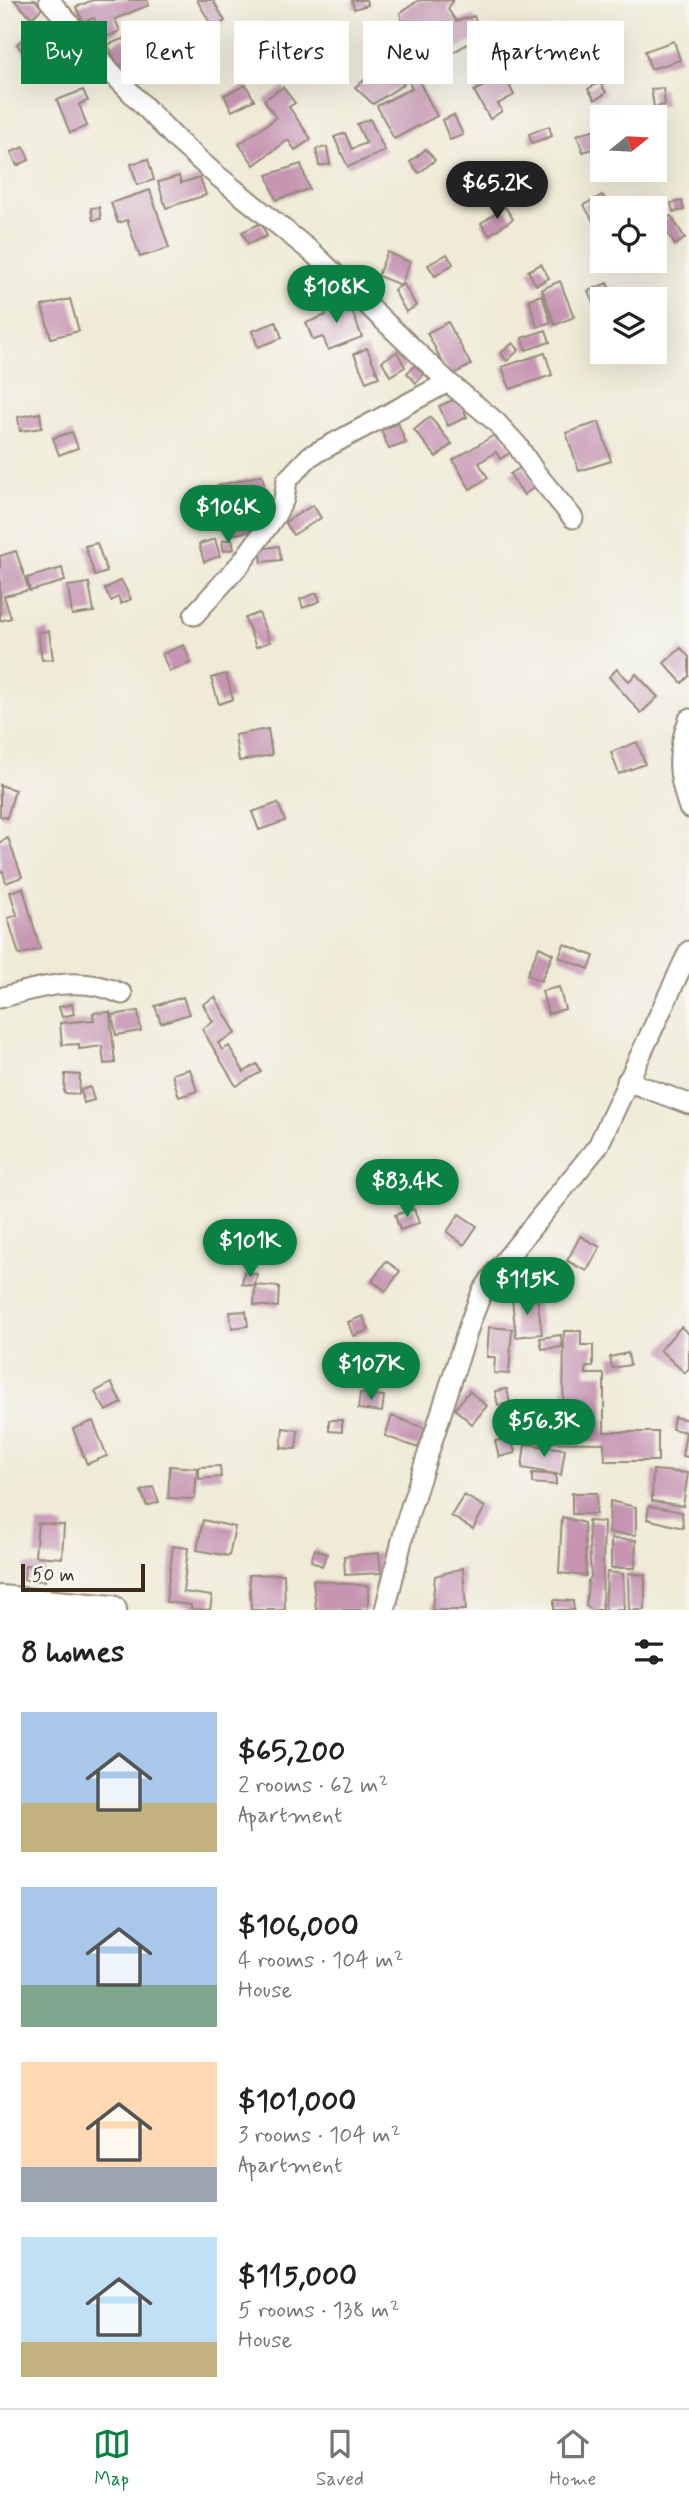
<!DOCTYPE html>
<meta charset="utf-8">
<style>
:root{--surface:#fff;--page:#f6f6f6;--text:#222;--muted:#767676;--line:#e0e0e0;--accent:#0b8043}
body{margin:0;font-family:Mynerve,sans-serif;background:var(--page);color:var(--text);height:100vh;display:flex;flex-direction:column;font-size:26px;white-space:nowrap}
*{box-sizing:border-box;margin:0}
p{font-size:23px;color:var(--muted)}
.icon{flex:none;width:38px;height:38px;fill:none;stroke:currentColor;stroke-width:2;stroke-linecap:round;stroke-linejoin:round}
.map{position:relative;height:1610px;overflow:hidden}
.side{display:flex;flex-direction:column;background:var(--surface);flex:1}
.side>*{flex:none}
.hud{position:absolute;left:21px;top:21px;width:648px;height:63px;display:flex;gap:14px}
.needle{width:46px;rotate:72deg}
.fabs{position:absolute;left:590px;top:105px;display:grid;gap:14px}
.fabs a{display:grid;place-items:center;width:77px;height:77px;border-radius:0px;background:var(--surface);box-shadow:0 7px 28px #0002;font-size:35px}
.scale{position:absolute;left:21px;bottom:18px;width:124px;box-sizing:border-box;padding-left:7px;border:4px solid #3b2a1e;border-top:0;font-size:19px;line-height:24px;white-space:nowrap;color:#3b2a1e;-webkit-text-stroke:5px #f6f6f2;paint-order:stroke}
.price{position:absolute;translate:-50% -60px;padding:0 16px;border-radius:24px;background:var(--accent);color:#fff;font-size:23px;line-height:46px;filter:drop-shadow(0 2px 4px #0008)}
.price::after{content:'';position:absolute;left:50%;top:42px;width:21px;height:16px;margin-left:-10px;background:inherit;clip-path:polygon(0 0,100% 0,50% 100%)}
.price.selected{background:#222;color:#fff}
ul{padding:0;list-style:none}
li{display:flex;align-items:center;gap:21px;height:175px;padding:0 21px}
li span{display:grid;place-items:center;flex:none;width:196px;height:140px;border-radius:0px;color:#555}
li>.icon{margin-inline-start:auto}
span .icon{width:84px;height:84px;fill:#fffc;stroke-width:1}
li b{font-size:30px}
h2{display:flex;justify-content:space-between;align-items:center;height:84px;padding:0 21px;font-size:30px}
.chip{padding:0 24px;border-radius:0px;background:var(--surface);box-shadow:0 7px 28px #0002;font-size:24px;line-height:63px}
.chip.selected{background:var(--accent);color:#fff}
.dock{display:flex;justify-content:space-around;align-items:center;height:98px;border-top:2px solid var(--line);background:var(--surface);font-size:19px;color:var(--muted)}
.dock a{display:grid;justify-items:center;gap:4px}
.dock .selected{color:var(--accent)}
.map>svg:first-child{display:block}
.building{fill:#c695b2}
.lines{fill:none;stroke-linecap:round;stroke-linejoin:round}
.street-casing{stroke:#958a7a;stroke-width:23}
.secondary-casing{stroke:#958a7a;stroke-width:32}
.street{stroke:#fff;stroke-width:19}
.secondary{stroke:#fff;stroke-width:28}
</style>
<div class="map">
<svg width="689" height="1610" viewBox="0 0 689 1610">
<rect width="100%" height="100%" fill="#f6f6f2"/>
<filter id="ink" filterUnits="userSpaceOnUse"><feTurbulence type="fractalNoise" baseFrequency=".0143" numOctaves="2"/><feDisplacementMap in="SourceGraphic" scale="14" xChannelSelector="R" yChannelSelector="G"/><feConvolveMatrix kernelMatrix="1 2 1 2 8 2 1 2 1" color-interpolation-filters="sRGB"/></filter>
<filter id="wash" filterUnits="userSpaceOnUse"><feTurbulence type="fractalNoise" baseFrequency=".00686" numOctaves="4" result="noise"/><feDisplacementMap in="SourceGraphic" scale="28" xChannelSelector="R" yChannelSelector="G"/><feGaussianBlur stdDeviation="1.57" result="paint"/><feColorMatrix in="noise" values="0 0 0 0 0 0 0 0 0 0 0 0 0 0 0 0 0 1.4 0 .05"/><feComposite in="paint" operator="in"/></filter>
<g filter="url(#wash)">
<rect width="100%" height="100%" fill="#efebd7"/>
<g id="blocks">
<g class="building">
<path d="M14,0h21l7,8 -10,10z"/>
<path d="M93,0h54l2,5 -34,14 5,12 -18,8 -8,-21 -11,4 -7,-15z"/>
<path d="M197,0h16l12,21 -12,7z"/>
<path d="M352,0h14l2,5 -14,4z"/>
<path d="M419,0h34l-5,9 8,12 18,-5 7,20 -60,35 -8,-12 15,-5 -6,-16 -12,4 -5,-8 -5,-21z"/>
<path d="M156,25l14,40 -15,6 -4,-13 -11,4 -10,-28z"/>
<path d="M33,32l26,36 -8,6 -19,-25 -7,6 -8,-11z"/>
<path d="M76,37l20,24 -10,8 -20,-23z"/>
<path d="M124,38l10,20 -16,8 -10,-21z"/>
<path d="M674,41l6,19 -29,9 -6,-18z"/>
<path d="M387,63l17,21 -31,20 -18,-17z"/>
<path d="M411,66l26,50 -43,23 -17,-33 35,-18 -9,-18z"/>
<path d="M504,75l10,20 -16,9 4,7 -12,8 -16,-28z"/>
<path d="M600,82l6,11 -11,7 -7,-11z"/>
<path d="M246,85l8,15 -22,11 -8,-16z"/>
<path d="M283,87l12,16 -6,4 22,32 -16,11 -7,-10 -34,25 -15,-21 37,-26 -12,-18z"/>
<path d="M663,88l2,17 -11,2 -3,-18z"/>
<path d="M83,90l5,11 -9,3 8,22 -17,7 -13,-33z"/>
<path d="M454,115l9,20 -13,5 -8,-20z"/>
<path d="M370,119l15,32 -37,16 -14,-30 11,-4 7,16 14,-6 -9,-19z"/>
<path d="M549,126l3,10 -20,7 -3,-9z"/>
<path d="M602,127v19l-19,6 -6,-17z"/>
<path d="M24,147l5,13 -12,6 -6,-14z"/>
<path d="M327,147l3,17 -11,2 -3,-17z"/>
<path d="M426,149l9,11 -16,13 -9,-11z"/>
<path d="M148,159l6,21 -17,5 -6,-21z"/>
<path d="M301,164l8,25 -33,11 -9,-25z"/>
<path d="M179,176l2,7 19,-6 6,18 -40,13 -8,-26z"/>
<path d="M150,190l19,58 -29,9 -13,-37 -9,3 -7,-20z"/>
<path d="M602,195l8,13h-8v29l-18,-32z"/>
<path d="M682,201l2,9 -11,2 -2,-9z"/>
<path d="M99,207l2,12 -8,1 -2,-12z"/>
<path d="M505,207l8,12 -24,16 -8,-12z"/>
<path d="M671,216l14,22 -10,7 -14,-22z"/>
<path d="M261,223l6,13 -19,8 -6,-12z"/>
<path d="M387,252l23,10 -9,23 -23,-9z"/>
<path d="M447,254l6,10 -18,12 -7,-11z"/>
<path d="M541,264l8,14 -13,7 -8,-14z"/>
<path d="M315,280l5,10 -19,8 -4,-10z"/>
<path d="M560,281l14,36 -19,8 -13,-36z"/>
<path d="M607,283l7,16h-12v17l-2,1 -12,-26z"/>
<path d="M404,284l12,22 -10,6 -12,-22z"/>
<path d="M542,295l9,27 -14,5 -8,-28z"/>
<path d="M347,298l15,39 -34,13 -5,-13 -10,3 -7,-17 20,-8 -3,-8z"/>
<path d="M70,299l9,32 -28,7 -9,-32z"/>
<path d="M276,322l6,16 -24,9 -6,-16z"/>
<path d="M448,322l23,43 -21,11 -23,-43z"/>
<path d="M546,330l4,12 -24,8 -4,-12z"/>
<path d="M513,343l6,7 -12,11 -6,-8z"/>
<path d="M367,348l12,29 -13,5 -12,-28z"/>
<path d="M397,352l8,15 -15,9 -8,-15z"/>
<path d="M545,353l7,22 -42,14 -8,-22z"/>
<path d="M415,365l9,9 -8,9 -9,-10z"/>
<path d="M458,398l9,19 -19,9 -9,-20z"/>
<path d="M40,413l2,15 -22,3 -2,-14z"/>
<path d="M430,417l22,27 -16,13 -22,-27z"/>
<path d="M599,422l12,39 -32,10 -13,-38z"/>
<path d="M398,423l8,20 -17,6 -8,-19z"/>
<path d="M501,431l12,20 -13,8 -4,-7 -17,11 9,15 -18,11 -17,-29z"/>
<path d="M72,432l6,16 -19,7 -6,-17z"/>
<path d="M523,466l13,20 -12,9 -14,-21z"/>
<path d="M262,475l9,38 -16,4 -5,-21 -34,8 -4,-17z"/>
<path d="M313,505l8,13 -28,17 -8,-13z"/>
<path d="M249,521l2,10 -21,4 -1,-10z"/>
<path d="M215,539l5,17 -16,6 -5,-18z"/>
<path d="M232,539l2,10 -11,2 -1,-10z"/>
<path d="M97,543l10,29 -12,4 -10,-30z"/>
<path d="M279,546l2,14 -19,2 -2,-13z"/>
<path d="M16,551l13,39 -25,6 7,22 -11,3v-65z"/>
<path d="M62,568l3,13 -35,10 -3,-13z"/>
<path d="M121,580l10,19 -10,5 -3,-7 -7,4 -6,-12z"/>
<path d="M89,583l5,29 -22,3 -4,-29z"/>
<path d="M317,593l3,8 -17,7 -3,-9z"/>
<path d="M259,613l11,29 -14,5 -11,-29z"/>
<path d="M49,631l4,28 -11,1 -4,-28z"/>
<path d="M184,645l7,18 -22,8 -7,-17z"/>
<path d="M681,648l8,9v19l-7,7 -18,-20z"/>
<path d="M617,669l12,12 7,-7 22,23 -17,16 -32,-36z"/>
<path d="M226,674l7,25 -14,5 -8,-26z"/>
<path d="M268,729l4,26 -33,6 -4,-26z"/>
<path d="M637,742l8,22 -26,10 -8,-22z"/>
<path d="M0,785l15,5 -8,28 -7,-2z"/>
<path d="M278,803l7,18 -26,9 -7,-18z"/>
<path d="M8,838l14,39 -16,6 -3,-12 -3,1v-30z"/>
<path d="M23,888l17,61 -21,6 -11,-37 9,-3 -7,-23z"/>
<path d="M564,944l30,12 -5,13 -30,-12z"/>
<path d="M539,947l14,7 -12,27 -14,-6z"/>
<path d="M559,987l6,22 -17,5 -6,-23z"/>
<path d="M183,997l6,17 -28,9 -6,-17z"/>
<path d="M215,997l21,36 -18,10 4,7 7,-4 15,26 13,-8 4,8 -25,14 -34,-57 11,-7 -10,-18z"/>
<path d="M72,1004l2,10 -12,3 -3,-10z"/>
<path d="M138,1011l3,20 -25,4 -4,-20z"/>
<path d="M110,1012l5,51 -11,1 -2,-18 -23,3v-5l-17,1 -2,-22 34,-3 -1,-7z"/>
<path d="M190,1069l7,22 -18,6 -7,-23z"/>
<path d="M65,1074l15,1 -1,19 -15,-1z"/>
<path d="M90,1087l4,13 -10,3 -3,-13z"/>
<path d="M414,1209l5,14 -19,7 -5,-15z"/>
<path d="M459,1214l18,12 -13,19 -17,-13z"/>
<path d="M580,1236l20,11 -13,24 -20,-10z"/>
<path d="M386,1261l14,10 -14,20 -14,-10z"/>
<path d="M244,1272l13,2 -2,12 -13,-2z"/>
<path d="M255,1285l24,2 -1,20 -24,-2z"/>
<path d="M537,1296l5,38 -26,3 -4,-38z"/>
<path d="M246,1311l2,15 -16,2 -2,-16z"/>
<path d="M363,1316l6,14 -16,6 -5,-14z"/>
<path d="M489,1327l23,2 -3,45 -15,-1 1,-16h-8z"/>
<path d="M681,1327l8,7v34l-4,5 -25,-23z"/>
<path d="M564,1331h17v14h12v22h-7v7h18v58h54v29h-53l-1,-18 -82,-1v-25h41z"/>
<path d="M561,1335l1,12 -20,2 -2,-11z"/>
<path d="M628,1353l2,12 -18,3 -2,-11z"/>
<path d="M111,1383l11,20 -16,8 -11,-19z"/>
<path d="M507,1389l3,14 -12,2 -3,-14z"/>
<path d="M469,1391l18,15 -15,18 -17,-15z"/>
<path d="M360,1393l24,3 -2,16 -24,-3z"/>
<path d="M392,1416l33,12 -7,20 -33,-12z"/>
<path d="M674,1417l15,3v37l-7,-1 4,-24 -14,-3z"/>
<path d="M329,1420h13v12l-13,-1z"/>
<path d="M93,1421l14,35 -20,8 -14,-35z"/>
<path d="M283,1428l15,2 -2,19 -15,-1z"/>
<path d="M511,1437l4,16 -16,4 -4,-16z"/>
<path d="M525,1444l40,5 -4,26 -39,-7z"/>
<path d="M170,1466l27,2 -2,31 -27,-1z"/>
<path d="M220,1466l1,11 -22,2v-12z"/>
<path d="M653,1470l35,3 -5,33 -31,-5z"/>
<path d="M532,1473l24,2v10l-24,-2z"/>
<path d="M153,1487l6,15 -12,4 -6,-15z"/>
<path d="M572,1493h25l-1,21h-24z"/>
<path d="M464,1495l21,12 -12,22 -22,-13z"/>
<path d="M610,1501l26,6v28l-27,-2z"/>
<path d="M649,1506l33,6 1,16 -36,-9z"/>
<path d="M562,1517l22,6 2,53 -27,-3z"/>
<path d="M203,1520l32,7 -6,29 -32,-6z"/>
<path d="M588,1521l16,1 -2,88h-10l-6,-4 2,-25 3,-4z"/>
<path d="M38,1523l26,2 -2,33 -27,-2z"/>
<path d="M611,1539l25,1 -1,28h-24z"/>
<path d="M173,1546l15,2 -5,44 29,4 -2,14 -19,-1v-4l-25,-3z"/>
<path d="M315,1549l12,5 -5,12 -11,-5z"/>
<path d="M379,1553l2,20 -36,2 -1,-19z"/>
<path d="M25,1565l21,1 -1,15 -21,-1z"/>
<path d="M463,1568l3,42h-34l3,-34z"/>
<path d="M607,1572l16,2 1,36h-19z"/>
<path d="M628,1573l17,2v35h-16z"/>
<path d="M284,1574l1,36h-34l-2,-35z"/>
<path d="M313,1580l55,6v24h-52z"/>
<path d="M554,1600l19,1 1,9h-20z"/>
</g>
</g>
</g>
<g filter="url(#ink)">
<use href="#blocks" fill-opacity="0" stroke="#958a7a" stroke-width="2"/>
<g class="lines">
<g class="street-casing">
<g id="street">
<path d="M49,0l62,72 67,69 36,32 99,80 135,129 47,39 22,24 18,27 38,46"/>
<path d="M194,615l48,-53 33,-46 9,-17 3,-19 23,-24 138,-74"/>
<path d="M689,719c-13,36 -12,54 0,89"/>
<path d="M0,998c41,-12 82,-23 122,-4"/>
<path d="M627,1081l62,23"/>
<path d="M385,1610l23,-94 63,-196 11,-28 15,-22 101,-124 91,-195"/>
</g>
</g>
<g class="secondary-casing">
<path id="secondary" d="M0,1600l112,10"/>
</g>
<use href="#street" class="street"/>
<use href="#secondary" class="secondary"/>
</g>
</g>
</svg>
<div class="fabs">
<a><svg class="needle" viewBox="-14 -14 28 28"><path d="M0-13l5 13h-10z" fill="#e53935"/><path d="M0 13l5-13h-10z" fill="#767676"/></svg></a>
<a><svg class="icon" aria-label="locate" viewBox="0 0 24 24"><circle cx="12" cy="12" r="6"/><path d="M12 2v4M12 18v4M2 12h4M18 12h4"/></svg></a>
<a><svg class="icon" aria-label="layers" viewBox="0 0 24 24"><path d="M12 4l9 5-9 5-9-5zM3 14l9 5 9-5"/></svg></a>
</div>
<div class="scale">50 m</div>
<b class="price selected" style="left:497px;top:221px">$65.2K</b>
<b class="price" style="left:336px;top:325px">$108K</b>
<b class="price" style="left:228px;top:545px">$106K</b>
<b class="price" style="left:407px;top:1219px">$83.4K</b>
<b class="price" style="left:250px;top:1279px">$101K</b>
<b class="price" style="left:527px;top:1317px">$115K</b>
<b class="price" style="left:371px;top:1402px">$107K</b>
<b class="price" style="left:544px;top:1459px">$56.3K</b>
<div class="hud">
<a class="chip selected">Buy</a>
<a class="chip">Rent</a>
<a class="chip">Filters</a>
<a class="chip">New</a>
<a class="chip">Apartment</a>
</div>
</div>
<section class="side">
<h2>8 homes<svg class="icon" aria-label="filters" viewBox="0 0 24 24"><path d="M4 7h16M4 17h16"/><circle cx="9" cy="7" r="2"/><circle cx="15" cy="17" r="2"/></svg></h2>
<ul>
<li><span style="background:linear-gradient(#a9c7e8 65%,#c2b280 0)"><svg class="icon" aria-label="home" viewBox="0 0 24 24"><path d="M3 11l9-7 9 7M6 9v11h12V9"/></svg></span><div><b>$65,200</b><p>2 rooms · 62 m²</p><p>Apartment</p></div></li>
<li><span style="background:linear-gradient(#a9c7e8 70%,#7fa58c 0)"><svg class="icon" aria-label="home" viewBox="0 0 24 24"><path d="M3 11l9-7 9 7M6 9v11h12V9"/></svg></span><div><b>$106,000</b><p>4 rooms · 104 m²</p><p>House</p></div></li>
<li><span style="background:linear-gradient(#ffd9b3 75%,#9aa5b1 0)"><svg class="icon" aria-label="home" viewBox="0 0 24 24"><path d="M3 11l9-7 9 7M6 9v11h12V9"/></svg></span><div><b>$101,000</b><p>3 rooms · 104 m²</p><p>Apartment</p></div></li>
<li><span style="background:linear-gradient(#bfe0f5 75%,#c2b280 0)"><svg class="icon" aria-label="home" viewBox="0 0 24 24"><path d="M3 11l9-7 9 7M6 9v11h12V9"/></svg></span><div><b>$115,000</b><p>5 rooms · 138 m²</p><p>House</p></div></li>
</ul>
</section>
<nav class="dock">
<a class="selected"><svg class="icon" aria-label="map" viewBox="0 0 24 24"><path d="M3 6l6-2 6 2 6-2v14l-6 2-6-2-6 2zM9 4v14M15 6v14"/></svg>Map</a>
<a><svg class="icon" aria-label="saved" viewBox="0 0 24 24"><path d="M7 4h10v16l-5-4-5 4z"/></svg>Saved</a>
<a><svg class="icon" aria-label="home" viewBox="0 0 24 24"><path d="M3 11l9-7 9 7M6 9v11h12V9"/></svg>Home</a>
</nav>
